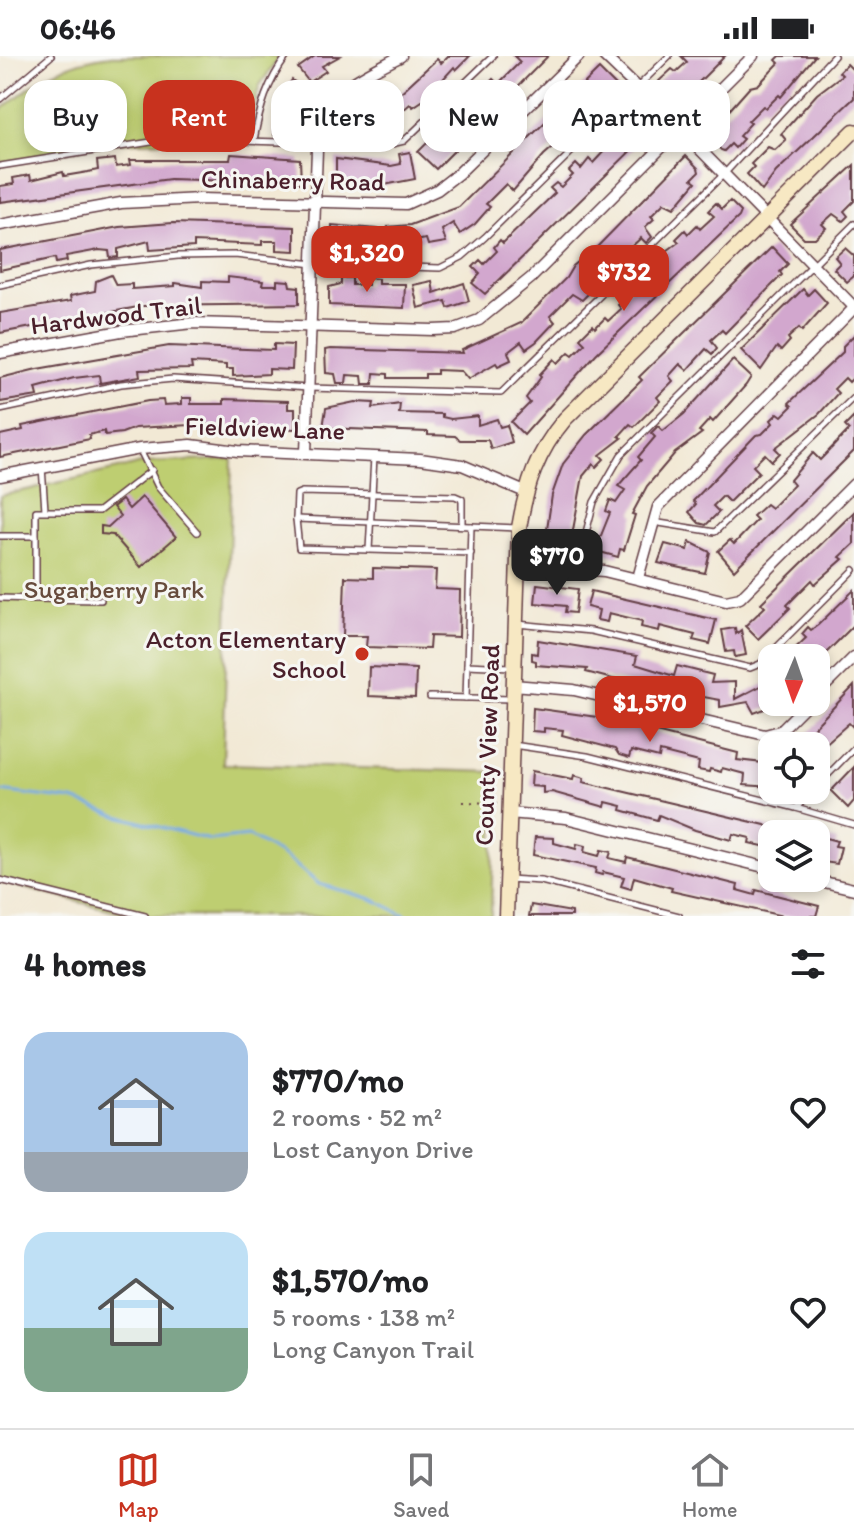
<!DOCTYPE html>
<meta charset="utf-8">
<style>
:root{--surface:#fff;--page:#f2f2f2;--text:#202124;--muted:#757577;--line:#e0e0e0;--accent:#c8321e}
body{margin:0;font-family:Itim,sans-serif;background:var(--page);color:var(--text);height:100vh;display:flex;flex-direction:column;font-size:30px;white-space:nowrap}
*{box-sizing:border-box;margin:0}
p{font-size:26px;color:var(--muted)}
.icon{flex:none;width:44px;height:44px;fill:none;stroke:currentColor;stroke-width:2;stroke-linecap:round;stroke-linejoin:round}
.map{position:relative;height:860px;overflow:hidden}
.sheet{display:flex;flex-direction:column;background:var(--surface);flex:1}
.sheet>*{flex:none}
.banner{position:absolute;left:24px;top:24px;width:806px;height:72px;display:flex;gap:16px}
.needle{width:52px;rotate:182deg}
.buttons{position:absolute;left:758px;top:588px;display:grid;gap:16px}
.buttons a{display:grid;place-items:center;width:72px;height:72px;border-radius:16px;background:var(--surface);box-shadow:0 4px 12px #0003;font-size:40px}
.price{position:absolute;translate:-50% -68px;padding:0 18px;border-radius:16px;background:var(--accent);color:#fff;font-size:26px;line-height:52px;filter:drop-shadow(0 2px 4px #0008)}
.price::after{content:'';position:absolute;left:50%;top:48px;width:24px;height:18px;margin-left:-12px;background:inherit;clip-path:polygon(0 0,100% 0,50% 100%)}
.price.active{background:#222;color:#fff}
ul{padding:0;list-style:none}
li{display:flex;align-items:center;gap:24px;height:200px;padding:0 24px}
li span{display:grid;place-items:center;flex:none;width:224px;height:160px;border-radius:24px;color:#555}
li>.icon{margin-inline-start:auto}
span .icon{width:96px;height:96px;fill:#fffc;stroke-width:1}
li b{font-size:34px}
h2{display:flex;justify-content:space-between;align-items:center;height:96px;padding:0 24px;font-size:34px}
.chip{padding:0 28px;border-radius:24px;background:var(--surface);box-shadow:0 4px 12px #0003;font-size:28px;line-height:72px}
.chip.active{background:var(--accent);color:#fff}
.status{display:flex;justify-content:space-between;align-items:center;height:56px;padding:0 40px;background:var(--surface);direction:ltr}
.status svg{height:22px;fill:currentColor}
.dock{display:flex;justify-content:space-around;align-items:center;height:112px;border-top:2px solid var(--line);background:var(--surface);font-size:22px;color:var(--muted)}
.dock a{display:grid;justify-items:center;gap:4px}
.dock .active{color:var(--accent)}
.map>svg:first-child{display:block}
.green{fill:#bece71;stroke:#84764e;stroke-width:2}
.lines{fill:none;stroke-linecap:round;stroke-linejoin:round}
.stream{stroke:#7aace6;stroke-width:3}
.building{fill:#d2a7ce}
.lane-casing{stroke:#633d44;stroke-width:8}
.street-casing{stroke:#633d44;stroke-width:13}
.secondary-casing{stroke:#633d44;stroke-width:17}
.path{stroke:#633d44;stroke-width:2;stroke-dasharray:2 6;stroke-linecap:butt}
.lane{stroke:#fff;stroke-width:5}
.street{stroke:#fff;stroke-width:10}
.secondary{stroke:#f7e8c3;stroke-width:14}
.poi-dot{fill:#c8321e;stroke:#f6f6f2;stroke-width:3}
.labels{text-anchor:middle;stroke-width:6;stroke-linejoin:round;paint-order:stroke}
.street-label{font-size:26px;fill:#4a1f2b;stroke:#f6f6f2}
.park-label{font-size:26px;fill:#674b3c;stroke:#f6f6f2}
.poi-label{font-size:26px;fill:#4a1f2b;stroke:#f6f6f2;text-anchor:end}
</style>
<div class="status"><b>06:46</b><svg viewBox="0 0 49 12"><path d="M0 12V9h3v3zM5 12V6h3v6zM10 12V3h3v9zM15 12V0h3v12zM26 1h20v11H26zM47 4h2v5h-2z"/></svg></div>
<div class="map">
<svg width="854" height="860" viewBox="0 0 854 860">
<rect width="100%" height="100%" fill="#f6f6f2"/>
<filter id="ink" filterUnits="userSpaceOnUse"><feTurbulence type="fractalNoise" baseFrequency=".0125" numOctaves="2"/><feDisplacementMap in="SourceGraphic" scale="16" xChannelSelector="R" yChannelSelector="G"/><feConvolveMatrix kernelMatrix="1 2 1 2 8 2 1 2 1" color-interpolation-filters="sRGB"/></filter>
<filter id="wash" filterUnits="userSpaceOnUse"><feTurbulence type="fractalNoise" baseFrequency=".006" numOctaves="4" result="noise"/><feDisplacementMap in="SourceGraphic" scale="32" xChannelSelector="R" yChannelSelector="G"/><feGaussianBlur stdDeviation="1.8" result="paint"/><feColorMatrix in="noise" values="0 0 0 0 0 0 0 0 0 0 0 0 0 0 0 0 0 1.4 0 .05"/><feComposite in="paint" operator="in"/></filter>
<g filter="url(#wash)">
<rect width="100%" height="100%" fill="#f2e9d5"/>
<g class="green">
<path d="M112,0h168l-20,29 -13,45 -11,9 -128,4 -108,21v-53c38,-31 61,-50 112,-55z"/>
<path d="M232,403l-9,305 272,8 -4,144h-356l-135,-34v-386l144,-33z"/>
</g>
<g class="lines">
<path class="stream" d="M0,735l73,9 45,16 92,24 39,-4 38,22 32,26 53,15 35,17"/>
</g>
<g id="blocks">
<g class="building">
<path d="M315,0h25l-18,10 4,5 -17,11 -11,-14z"/>
<path d="M448,0h22l-14,14 -2,-3 -29,32 -12,8 -3,-3 -9,8 -3,-3 -8,7 -6,-6 -22,23 -11,-12 12,-17 8,7 21,-23 6,7 39,-36 4,4z"/>
<path d="M514,0h34l-112,113 -18,-17 9,-9 4,3 14,-15 -3,-2 24,-22 3,4 15,-15 -4,-4 13,-13 5,5 22,-22z"/>
<path d="M681,0h44l-43,43 -3,-3 -5,5 -15,-20 13,-12 4,3 11,-10z"/>
<path d="M780,0h35l-34,41 -2,-2 -13,13 -3,-2 -15,15 3,2 -12,13 4,3 -8,9 -4,-4 -7,7 -3,-1 -14,-14 3,-4 40,-45 8,-2 21,-22 -3,-3z"/>
<path d="M847,8l7,7v27l-78,74 -14,19 -15,-17 7,-7 -3,-3 17,-17 7,3 11,-10 -5,-6 36,-40 25,-19 -3,-3z"/>
<path d="M599,13l20,20 -8,7 -4,-3 -7,7 -5,-4 -25,24 7,6 -33,29 -31,36 -7,-7 -20,20 4,3 -15,17 -15,10 -7,-11 -11,7 4,12 -18,3 -2,-6 -26,5v3l-19,2v7l-11,-1 1,-5h-10l-2,-6h-28l1,-19 57,5 -1,-3 22,-2 49,-18z"/>
<path d="M292,24l15,11 -15,15 -12,-9z"/>
<path d="M634,57l6,5 3,-2 10,13 -168,165 -13,-11 8,-9 -7,-7 7,-7 4,4 13,-13 -3,-4 6,-7 3,3 52,-50 -5,-5 6,-5 5,4 12,-12 -4,-4 7,-7 5,5 8,-10 4,4 16,-17 -4,-4z"/>
<path d="M275,58l16,1 -1,13 5,1 -1,8 -20,-2z"/>
<path d="M410,96l5,27 -31,6 -48,-1v-25l55,7 10,-2 -2,-10z"/>
<path d="M231,98l69,5 1,24 -131,-4 -170,23v-16l14,-2 -1,-6 17,-3 1,5 32,-8 1,4 24,-4 10,-2 -1,-9 18,-2 1,8 15,-2 -1,-5h100z"/>
<path d="M686,100l12,12 1,4 -7,7 4,3 -22,26 -10,-5 -13,13 3,3 -9,8 7,10 -6,6 -5,-5 -20,18 -2,-2 -10,10 4,5 -31,31 -10,-6 -22,22 5,6 -19,20 -10,7 -5,-7 -13,10 3,8 -13,6 -2,-3 -28,16 -7,-8 -24,-1v4h-12v4h-37v-4l-14,-1 -1,11h-10l-1,-8 -15,-1 -1,8h-9l-2,-9 -9,-1 -1,-23 5,-1 133,4 -1,-3 59,-27 45,-45 7,-12 25,-20z"/>
<path d="M854,109v36l-10,10 4,5 -5,5 -10,-7 -11,10 4,4 -11,10h-11l-14,-14z"/>
<path d="M730,145l11,11 -2,5 -143,137 -72,81 -13,-13 19,-19 -4,-5 15,-21 -2,-2 15,-16 4,4 11,-11 4,3 12,-12 -5,-5 13,-13 2,3 10,-10 3,3 13,-12 -3,-4 7,-6 -3,-3 14,-14 4,-8 -5,-5 6,-6 10,8 12,-11 -3,-4 19,-14 -3,-3 9,-9 3,4 9,-9 3,4 14,-13 -6,-5 8,-8 6,6z"/>
<path d="M173,167l122,4v24l-18,-1v-9h-15v4l-68,-3v5l-44,3 -1,-9 -31,8v8l-8,1 -1,-7 -10,-1 -33,6 1,5 -11,2 -1,-5 -55,12v-20l119,-23z"/>
<path d="M772,191l16,17 -8,8 2,3 -57,58 -3,-3 -11,10 6,8 -5,6 -6,-5 -19,21 -7,-6 -11,12 4,5 -16,16 3,4 -26,26 -4,-3 -11,12 3,2 -22,17 4,4 -8,8 -3,-3 -10,12 -13,70 -25,-4 7,-47 11,-31 23,-29 56,-55 -3,-3z"/>
<path d="M845,192l9,8v20l-7,6 -13,-13 6,-6 -5,-6z"/>
<path d="M111,219l5,10 16,-1v5l43,-3v-3l27,4v-6l26,1v-5l35,4 -1,4h15v-5l12,1 1,5 9,1v17l-156,2 -143,27v-20l71,-12 -1,-5 25,-5 1,-10z"/>
<path d="M341,222h11v7h16v-7l10,1v5h27l-1,24 -75,-3v-18l12,-3z"/>
<path d="M432,225l2,12 30,-10 5,18 -21,7 -2,-7 -28,7 -5,-23z"/>
<path d="M803,233l5,6 6,-6 13,14 -25,28 -3,-3 -11,10 2,3 -9,10 -4,-4 -16,23 -20,-20z"/>
<path d="M854,279v42l-5,5 -4,-4 -11,11 4,4 -19,21 -44,34 5,5 -8,8 -7,-7 -12,12 6,6 -30,30 -6,-6 -10,10 6,6 -13,13 -7,-2 -10,-11 7,-8 -3,-3 63,-66 6,-1 11,-11 -2,-3 7,-7 4,3 10,-10 -3,-3 54,-51v-6z"/>
<path d="M274,288l19,1 -1,25 -23,-1v5l-36,2v-7h-7v-4l-35,-2 1,6 -53,1 1,6 -40,7 -1,-8 -25,3 -38,10 2,8 -38,6v-24l37,-9 132,-23 105,4z"/>
<path d="M733,304l18,17 -5,8 -33,37 -3,-3 -11,12 3,2 -27,20 -28,33 -15,28 3,1 -11,35 -4,-1 -2,8 -18,-5 -4,-4 14,-35 -4,-2 4,-11 6,3 9,-13 -7,-4 23,-26 -3,-3 17,-20 -4,-4 7,-7 5,5 21,-17z"/>
<path d="M182,342h9v6h33v-5l64,2v8h7v20l-104,-4 -56,3 -13,5 -17,2 -1,-4 -15,4 1,4 -90,18v-22l23,-5 -1,-4 126,-25 15,-1 1,5 18,-1z"/>
<path d="M355,346l19,1 -1,5 27,-4 -1,9 43,1v3l9,2 27,-3v9l19,-6 3,8 7,-2 5,17 -21,7 -3,-9h-28l-5,-4 -27,-1v-3l-105,-4 3,-20z"/>
<path d="M854,361v34l-120,119 -16,-19 12,-11 4,4 23,-24 -4,-4 13,-12 5,4 23,-23 -4,-5 23,-27 7,7 29,-30 -4,-4z"/>
<path d="M142,441l34,40 -35,30 -28,-32 -12,-1v-8l7,1 12,-11 -7,-9 9,-7 7,9z"/>
<path d="M854,456v32l-14,13 3,2 -28,25 -3,-4 -25,25 3,3 -32,31 -13,-13 20,-19 -4,-4z"/>
<path d="M690,486l20,10 -5,21 -47,-10 7,-19 23,6z"/>
<path d="M373,512l63,2 -1,19 25,1 -1,47 -29,-1 -1,13 -63,-2 1,-11h-24l2,-59 28,1z"/>
<path d="M537,528l41,5 -3,24 -10,-1 1,-6 -31,-3z"/>
<path d="M854,534v35l-33,33h-36l21,-20 -4,-4 6,-7 3,3 7,-5z"/>
<path d="M591,535l125,29 -6,24 -17,-4 2,-5 -35,-9 -1,5 -18,-4 1,-6 -33,-8 -2,9 -10,-2 2,-10 -12,-3z"/>
<path d="M735,572l1,6 5,-4 5,25 -11,2 -1,-6 -8,1 -4,-22z"/>
<path d="M538,584l99,16 -2,8 39,12 3,-10 36,9 -2,8 24,-1v17l29,-15 2,3 6,-6 3,24 -21,8 -6,-11 -28,5v-7l-96,-18 -38,-10 1,-3 -51,-4v-4l-4,-1v-7l5,1z"/>
<path d="M369,611l47,2 -1,29 -47,-2z"/>
<path d="M854,630v42l-5,-5 -33,29v-6h-20z"/>
<path d="M533,652l64,9 141,36 -1,7 35,4v23l-28,-2 1,-11 -4,-1 -19,-5 -1,4 -11,-3 -1,3 -11,-2 1,-8 -39,-10 -1,6 -28,-7 -2,7 -10,-3 -4,-6 -53,-14 1,-5 -19,-2v4l-12,-1z"/>
<path d="M854,711v34l-6,7 -17,-17z"/>
<path d="M532,715l41,8 1,-4 10,3 -1,4 182,43 7,5v18l-23,-5 1,-5 -17,-4 -2,6 -36,-10 -36,-15 -2,5 -36,-10 1,-4 -16,-4 -1,5 -53,-15 -9,1v-6l-12,-1z"/>
<path d="M535,781l19,1v5l22,6 1,-5 8,2 -1,6 15,4 2,-6 10,2 -2,6 17,4 1,-5 111,28 -1,5 18,5 1,-5 63,16 -3,10h-33l-112,-25 1,-3 -38,-11 -3,12 -10,-3 3,-9 -21,-5 -1,3 -7,-2 1,-5 -63,-13z"/>
<path d="M822,781l15,4 -2,5 6,1 -4,17 -21,-3v-22l5,2z"/>
<path d="M531,849l41,7v4h-43z"/>
</g>
</g>
</g>
<g filter="url(#ink)">
<use href="#blocks" fill-opacity="0" stroke="#633d44" stroke-width="2"/>
<g class="lines">
<g class="lane-casing">
<g id="lane">
<path d="M0,43l51,-43"/>
<path d="M254,84c6,-33 13,-57 33,-84"/>
<path d="M0,110l170,-27 217,6 17,-4 89,-85"/>
<path d="M0,229l91,-20 87,-9 57,-1 79,9 126,4 22,-11 23,-20 184,-181"/>
<path d="M0,354l121,-26 52,-5 135,9 193,5 223,-219 110,-118"/>
<path d="M140,394l18,37 39,45"/>
<path d="M374,401l-5,93 102,3"/>
<path d="M42,411l3,43"/>
<path d="M296,463l1,-25 5,-2 153,4 7,3v26"/>
<path d="M653,466l62,10 139,-135"/>
<path d="M0,480h36"/>
<path d="M369,494l-70,-2 -3,-29 175,7"/>
<path d="M577,511l17,-65 27,-47 233,-231"/>
<path d="M0,542l36,1v-88h63l53,-41"/>
<path d="M36,543l65,1"/>
<path d="M517,568l74,7 159,37 10,-4 94,-94"/>
<path d="M511,611l-44,-2 4,-139 47,2"/>
<path d="M430,641l82,2"/>
<path d="M466,642l1,-33"/>
<path d="M513,689l74,11 209,52 17,-18"/>
<path d="M816,731l38,-39"/>
<path d="M796,752l58,17"/>
<path d="M508,823l33,2 138,35"/>
<path d="M0,824l145,36"/>
</g>
</g>
<g class="street-casing">
<g id="street">
<path d="M604,0l77,74 173,177"/>
<path d="M0,169l121,-22 79,-4 206,5 31,-14 22,-17 120,-117"/>
<path d="M0,297l121,-22 72,-8 240,7 22,-1 24,-9 52,-42 222,-222"/>
<path d="M306,397l12,-331c19,-37 48,-47 83,-66"/>
<path d="M0,420l140,-27 51,-4 47,6 182,8 42,6 63,27"/>
<path d="M518,508l86,7 122,30 14,-3 114,-114"/>
<path d="M638,522l20,-71 196,-199"/>
<path d="M513,629l61,5 191,45 15,-4 29,-29"/>
<path d="M816,639l38,-38"/>
<path d="M509,757l57,5 206,51"/>
<path d="M807,822l47,11"/>
</g>
</g>
<g class="secondary-casing">
<path id="secondary" d="M506,860l13,-388c7,-42 18,-76 46,-109l289,-288"/>
</g>
<path class="path" d="M463,746l34,1"/>
<use href="#lane" class="lane"/>
<use href="#street" class="street"/>
<use href="#secondary" class="secondary"/>
</g>
</g>
<circle class="poi-dot" cx="362" cy="598" r="8"/>
<g class="labels">
<g class="street-label">
<text transform="translate(293 124) rotate(1)" y="9">Chinaberry Road</text>
<text transform="translate(116 259) rotate(-7)" y="9">Hardwood Trail</text>
<text transform="translate(265 372) rotate(2)" y="9">Fieldview Lane</text>
<text transform="translate(487 689) rotate(-88)" y="9">County View Road</text>
</g>
<g class="park-label">
<text x="114" y="542">Sugarberry Park</text>
</g>
<g class="poi-label">
<text x="346" y="592">Acton Elementary<tspan x="346" dy="30">School</tspan></text>
</g>
</g>
</svg>
<div class="buttons">
<a><svg class="needle" viewBox="-14 -14 28 28"><path d="M0-13l5 13h-10z" fill="#e53935"/><path d="M0 13l5-13h-10z" fill="#757577"/></svg></a>
<a><svg class="icon" aria-label="locate" viewBox="0 0 24 24"><circle cx="12" cy="12" r="6"/><path d="M12 2v4M12 18v4M2 12h4M18 12h4"/></svg></a>
<a><svg class="icon" aria-label="layers" viewBox="0 0 24 24"><path d="M12 4l9 5-9 5-9-5zM3 14l9 5 9-5"/></svg></a>
</div>
<b class="price" style="left:367px;top:238px">$1,320</b>
<b class="price" style="left:624px;top:257px">$732</b>
<b class="price active" style="left:557px;top:541px">$770</b>
<b class="price" style="left:650px;top:688px">$1,570</b>
<div class="banner">
<a class="chip">Buy</a>
<a class="chip active">Rent</a>
<a class="chip">Filters</a>
<a class="chip">New</a>
<a class="chip">Apartment</a>
</div>
</div>
<section class="sheet">
<h2>4 homes<svg class="icon" aria-label="filters" viewBox="0 0 24 24"><path d="M4 7h16M4 17h16"/><circle cx="9" cy="7" r="2"/><circle cx="15" cy="17" r="2"/></svg></h2>
<ul>
<li><span style="background:linear-gradient(#a9c7e8 75%,#9aa5b1 0)"><svg class="icon" aria-label="home" viewBox="0 0 24 24"><path d="M3 11l9-7 9 7M6 9v11h12V9"/></svg></span><div><b>$770/mo</b><p>2 rooms · 52 m²</p><p>Lost Canyon Drive</p></div><svg class="icon" aria-label="heart" viewBox="0 0 24 24"><path d="M12 20l-8-8c-3-5 5-10 8-4 3-6 11-1 8 4z"/></svg></li>
<li><span style="background:linear-gradient(#bfe0f5 60%,#7fa58c 0)"><svg class="icon" aria-label="home" viewBox="0 0 24 24"><path d="M3 11l9-7 9 7M6 9v11h12V9"/></svg></span><div><b>$1,570/mo</b><p>5 rooms · 138 m²</p><p>Long Canyon Trail</p></div><svg class="icon" aria-label="heart" viewBox="0 0 24 24"><path d="M12 20l-8-8c-3-5 5-10 8-4 3-6 11-1 8 4z"/></svg></li>
</ul>
</section>
<nav class="dock">
<a class="active"><svg class="icon" aria-label="map" viewBox="0 0 24 24"><path d="M3 6l6-2 6 2 6-2v14l-6 2-6-2-6 2zM9 4v14M15 6v14"/></svg>Map</a>
<a><svg class="icon" aria-label="saved" viewBox="0 0 24 24"><path d="M7 4h10v16l-5-4-5 4z"/></svg>Saved</a>
<a><svg class="icon" aria-label="home" viewBox="0 0 24 24"><path d="M3 11l9-7 9 7M6 9v11h12V9"/></svg>Home</a>
</nav>
